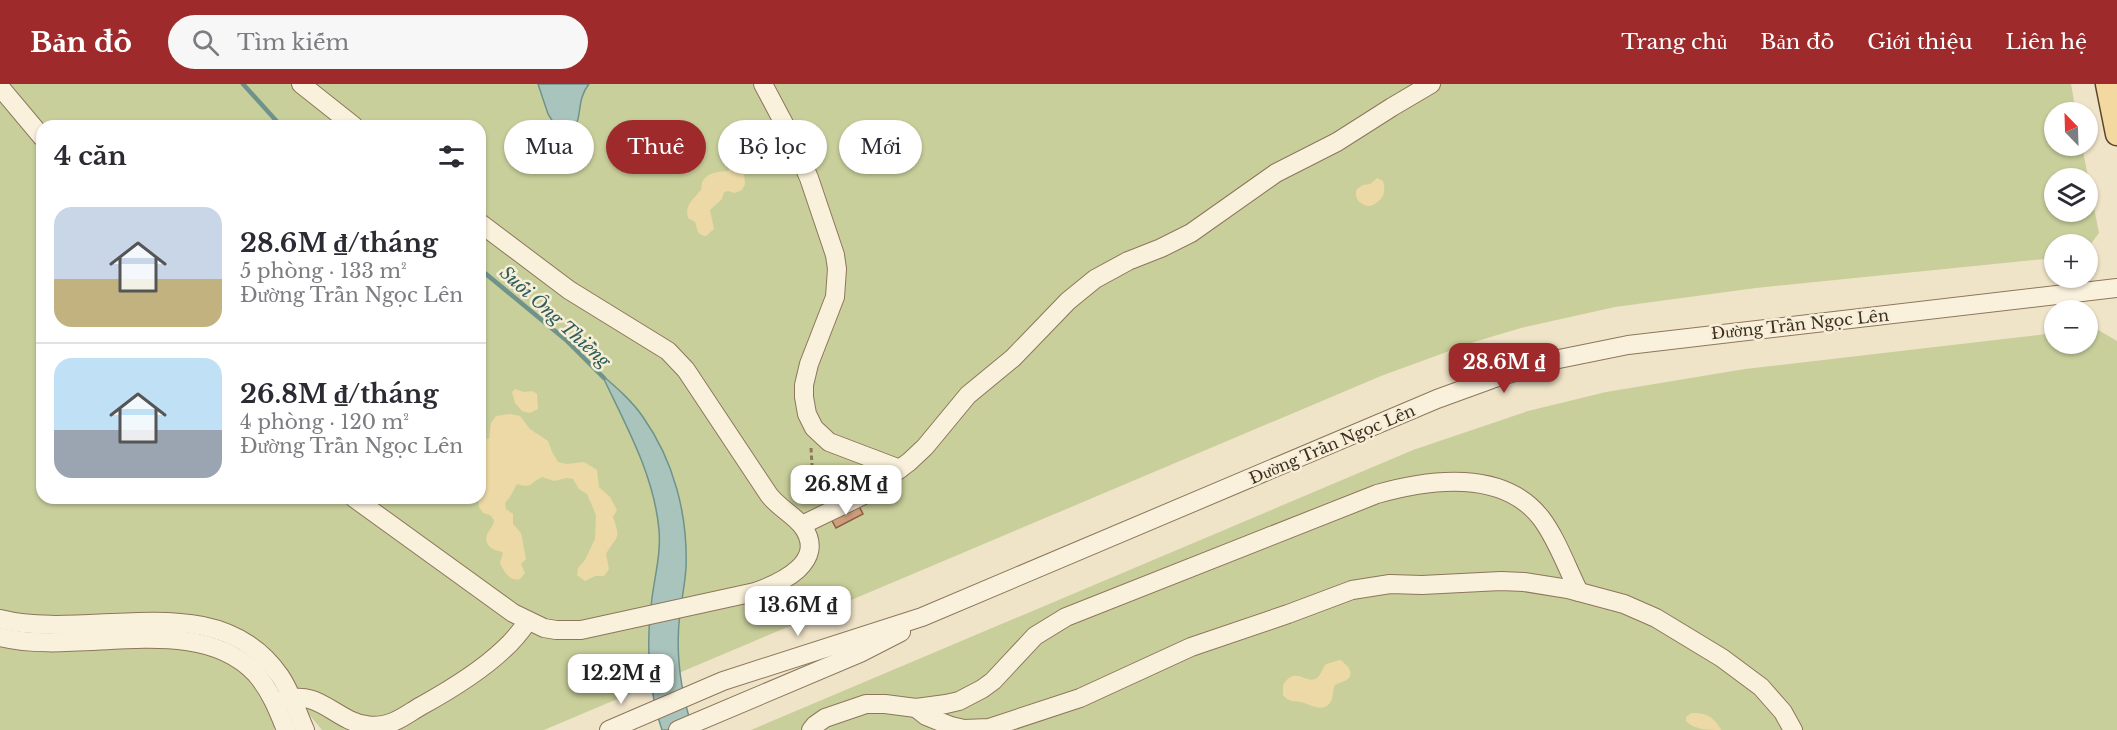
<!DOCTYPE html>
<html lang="vi">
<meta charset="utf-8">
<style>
:root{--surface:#fff;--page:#f7f7f7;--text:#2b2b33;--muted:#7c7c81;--line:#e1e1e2;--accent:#9e2a2b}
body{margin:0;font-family:"Libre Baskerville",serif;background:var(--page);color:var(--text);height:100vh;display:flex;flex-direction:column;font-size:22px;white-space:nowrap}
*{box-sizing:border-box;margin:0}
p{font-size:20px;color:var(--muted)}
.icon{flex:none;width:33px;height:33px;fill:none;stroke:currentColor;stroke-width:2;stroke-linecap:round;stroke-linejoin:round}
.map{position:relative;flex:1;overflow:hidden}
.details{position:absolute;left:36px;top:36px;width:450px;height:384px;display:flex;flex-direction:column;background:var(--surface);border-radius:18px;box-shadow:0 2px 4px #0004}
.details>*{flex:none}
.guide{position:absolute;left:504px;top:36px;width:570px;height:54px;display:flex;gap:12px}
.needle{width:39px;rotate:337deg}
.buttons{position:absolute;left:2044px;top:18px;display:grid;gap:12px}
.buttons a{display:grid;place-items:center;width:54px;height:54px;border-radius:50%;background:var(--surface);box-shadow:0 2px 4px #0004;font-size:30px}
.price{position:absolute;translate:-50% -51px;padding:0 14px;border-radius:12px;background:#fff;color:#222;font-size:20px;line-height:39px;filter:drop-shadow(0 2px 3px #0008)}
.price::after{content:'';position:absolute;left:50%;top:36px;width:18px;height:14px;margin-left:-9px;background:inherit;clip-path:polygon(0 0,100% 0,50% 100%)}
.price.selected{background:var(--accent);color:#fff}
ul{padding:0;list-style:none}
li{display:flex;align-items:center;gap:18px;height:150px;padding:0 18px}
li+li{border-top:2px solid var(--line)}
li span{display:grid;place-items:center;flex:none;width:168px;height:120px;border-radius:18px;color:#555}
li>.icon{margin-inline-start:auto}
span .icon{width:72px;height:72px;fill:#fffc;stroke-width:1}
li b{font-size:26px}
h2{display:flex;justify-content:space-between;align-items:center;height:72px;padding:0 18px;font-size:26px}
.pill{padding:0 21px;border-radius:27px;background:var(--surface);box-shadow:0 2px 4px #0004;font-size:21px;line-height:54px}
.pill.selected{background:var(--accent);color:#fff}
header{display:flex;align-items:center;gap:36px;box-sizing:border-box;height:84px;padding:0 30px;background:var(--accent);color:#fff}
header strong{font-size:28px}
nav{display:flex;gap:33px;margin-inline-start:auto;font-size:21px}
.search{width:420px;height:54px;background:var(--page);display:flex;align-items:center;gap:15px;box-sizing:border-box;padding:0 21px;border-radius:33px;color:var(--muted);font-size:22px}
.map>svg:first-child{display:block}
.green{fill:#c9cf9b;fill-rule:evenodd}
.sand{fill:#ecd9a5}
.water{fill:#a9c4bc;stroke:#6f938a;stroke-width:1.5}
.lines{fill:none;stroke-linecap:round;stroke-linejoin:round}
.stream{stroke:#6f938a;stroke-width:4.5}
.building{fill:#cf9f7d;stroke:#8d5f41;stroke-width:1.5}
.minor-casing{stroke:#8d765c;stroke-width:20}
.major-casing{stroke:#5b4430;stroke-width:25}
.path{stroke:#8d765c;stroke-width:3;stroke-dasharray:4.5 3;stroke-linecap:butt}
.minor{stroke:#faf1dc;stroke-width:18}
.major{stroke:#f3d9a0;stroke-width:22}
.labels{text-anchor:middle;stroke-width:5;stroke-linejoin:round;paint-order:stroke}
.street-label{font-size:16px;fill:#3d2e20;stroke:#f7eed8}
.water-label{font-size:18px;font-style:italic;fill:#2f5d5a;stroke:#f7eed8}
</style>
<header>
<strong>Bản đồ</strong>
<div class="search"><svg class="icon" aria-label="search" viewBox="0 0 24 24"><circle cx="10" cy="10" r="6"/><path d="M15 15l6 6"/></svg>Tìm kiếm</div>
<nav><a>Trang chủ</a><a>Bản đồ</a><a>Giới thiệu</a><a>Liên hệ</a></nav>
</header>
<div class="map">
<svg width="2117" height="646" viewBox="0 0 2117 646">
<rect width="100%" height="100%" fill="#f0e4c8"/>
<g class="green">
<path d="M0,0h2071l5,28h-21v34h27l17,87 -11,15v-4h-33v14l-299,30 -141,19 -94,21 -47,14 -93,34 -837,354h-222l-15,-18 -32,13 -1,5h-274zM42,42h438v372h-438zM2055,94h33v34h-33z"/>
<path d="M2095,244l22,13v389h-1366l662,-280 115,-39 78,-19 139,-23 310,-36v11h33v-15z"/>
</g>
<g class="sand">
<path d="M755,48l7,6 -1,8 -4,7 5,9c-4,7 -13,4 -18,10l1,12 -3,6 -7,3 -7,-2 -4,1 -2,7 -12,11 4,19 -8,7c-10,-1 -8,-7 -11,-14l-7,-4c-3,-13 4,-17 11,-26 4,-4 2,-4 3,-9 4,-11 17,-11 26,-12 7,-10 -4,-18 14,-24 3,-8 3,-13 13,-15z"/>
<path d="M1377,94l6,3c4,12 -1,21 -13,25 -9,0 -17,-8 -13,-17l6,-4 7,-1z"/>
<path d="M515,305l9,3 8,-1 5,3 1,15 -8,4 -8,-2 -7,-8 -3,-11z"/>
<path d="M510,330l10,2 10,13 18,12 4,11 6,10 9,2 17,-2 13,8 2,17 11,10 7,13 -4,7c9,24 3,19 -7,37l3,15 -5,7h-9l-10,5 -8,-6 1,-7 7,-8 10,-21 1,-24 -9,-21 -8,-5 -6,-10 -6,-1 -13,3 -12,-4c-13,6 -9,12 -25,7l-7,13 -5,6 1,6 7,5v10l8,9 5,26 -5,5 4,9 -5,6c-11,3 -16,-8 -20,-16l3,-10c-4,-3 -9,-2 -13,-6 -10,-11 3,-17 4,-27l-4,-5 -7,-2 -4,-6 -1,-9h2l2,-15 -2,-4v-41l9,1 2,-16 5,-7z"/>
<path d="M1340,576c7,4 17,15 5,21 -3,1 -7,2 -10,4 -3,6 -1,12 -5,18 -7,9 -17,3 -26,0 -9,-3 -15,0 -21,-8v-10c13,-21 24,2 35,-8 3,-3 5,-9 8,-13z"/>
<path d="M1691,629c14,-1 24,4 30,17 -12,0 -27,0 -35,-9v-4z"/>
</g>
<g class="water">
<path d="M538,0h51c-14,17 -5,35 -18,48h-10l-3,-2 -10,-16z"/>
<path d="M602,291c15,13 30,26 41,42 31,44 45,98 43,151 -1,15 -4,30 -6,45 -5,39 1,80 13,117h-31c-14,-42 -16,-88 -10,-132 3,-23 9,-45 7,-68 -5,-56 -34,-106 -57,-155z"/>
</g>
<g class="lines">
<g class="stream">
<path d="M243,0l38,42"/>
<path d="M480,185l86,71 38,38"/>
</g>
</g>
<path class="building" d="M858,420l5,10 -27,14 -6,-11z"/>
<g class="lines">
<g class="minor-casing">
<g id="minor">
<path d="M301,0l53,42"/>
<path d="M763,0l27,51 19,43 26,77 2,14 -2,28 -26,67 -5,21v12l3,17 7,14 15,14 71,27"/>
<path d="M0,3l42,50"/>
<path d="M354,414l159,115 31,15 12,2h25l174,-38c26,-9 72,-30 48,-65 -9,-12 -24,-19 -34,-32l-83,-125 -18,-19 -99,-61 -89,-67"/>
<path d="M802,441l64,-31 43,-32 16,-15 43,-52 45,-37 55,-57 27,-22 33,-18 33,-13 30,-15 85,-60 61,-31 55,-35 39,-23"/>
<path d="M0,535c91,23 217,-35 280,57 11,16 17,36 25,54"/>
<path d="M0,553c79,20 197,-27 256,37 14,16 22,36 30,56"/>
<path d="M282,617c36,-14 53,20 84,24 9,2 19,0 27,-3 10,-4 19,-11 28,-16 29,-16 59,-34 83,-57 9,-8 17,-18 24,-28"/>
<path d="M916,624l10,8 25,10 13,3 25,-1 91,-30 111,-51 97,-33 64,-24 38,-6 32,1 79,-4 23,1 44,7 56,15 32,14 66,40 39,29 22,25 10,18"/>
<path d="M609,646l114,-49 199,-64 515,-218 55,-20 62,-19 74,-15 489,-57"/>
<path d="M678,646l182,-77 41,-21"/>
<path d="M811,646l4,-5 10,-7 41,-14h19l31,4 30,-4 13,-3 23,-12 11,-8 42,-45 31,-19 311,-123c52,-15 126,-25 164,24 16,21 26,50 38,74"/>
</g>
</g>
<g class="major-casing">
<path id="major" d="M2107,0l10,50"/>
</g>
<path class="path" d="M811,364l3,53"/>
<use href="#minor" class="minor"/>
<use href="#major" class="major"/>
</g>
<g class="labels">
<g class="street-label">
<text transform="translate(1800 240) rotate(-6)" y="6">Đường Trần Ngọc Lên</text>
<text transform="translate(1332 360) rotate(-23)" y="6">Đường Trần Ngọc Lên</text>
</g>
<g class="water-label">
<text transform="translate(555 233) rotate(42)" y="6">Suối Ông Thiềng</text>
</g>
</g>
</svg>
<div class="buttons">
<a><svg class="needle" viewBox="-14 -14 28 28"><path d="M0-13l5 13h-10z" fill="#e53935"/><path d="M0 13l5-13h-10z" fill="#7c7c81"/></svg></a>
<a><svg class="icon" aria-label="layers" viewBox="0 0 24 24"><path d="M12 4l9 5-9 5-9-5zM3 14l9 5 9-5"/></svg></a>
<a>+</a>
<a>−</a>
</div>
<b class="price selected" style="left:1504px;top:310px">28.6M ₫</b>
<b class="price" style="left:846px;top:432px">26.8M ₫</b>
<b class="price" style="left:798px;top:553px">13.6M ₫</b>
<b class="price" style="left:621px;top:621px">12.2M ₫</b>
<div class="guide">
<a class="pill">Mua</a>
<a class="pill selected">Thuê</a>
<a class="pill">Bộ lọc</a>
<a class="pill">Mới</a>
</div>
<section class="details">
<h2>4 căn<svg class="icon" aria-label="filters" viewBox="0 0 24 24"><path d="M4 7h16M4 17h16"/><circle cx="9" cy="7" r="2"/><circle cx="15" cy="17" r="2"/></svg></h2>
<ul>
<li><span style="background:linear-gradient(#c9d6e8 60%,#c2b280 0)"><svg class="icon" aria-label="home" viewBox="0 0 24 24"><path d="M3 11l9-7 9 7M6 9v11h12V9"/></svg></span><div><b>28.6M ₫/tháng</b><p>5 phòng · 133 m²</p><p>Đường Trần Ngọc Lên</p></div></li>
<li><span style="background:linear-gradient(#bfe0f5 60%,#9aa5b1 0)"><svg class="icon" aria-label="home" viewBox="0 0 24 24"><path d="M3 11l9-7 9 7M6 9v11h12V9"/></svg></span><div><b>26.8M ₫/tháng</b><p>4 phòng · 120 m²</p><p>Đường Trần Ngọc Lên</p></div></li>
</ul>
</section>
</div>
